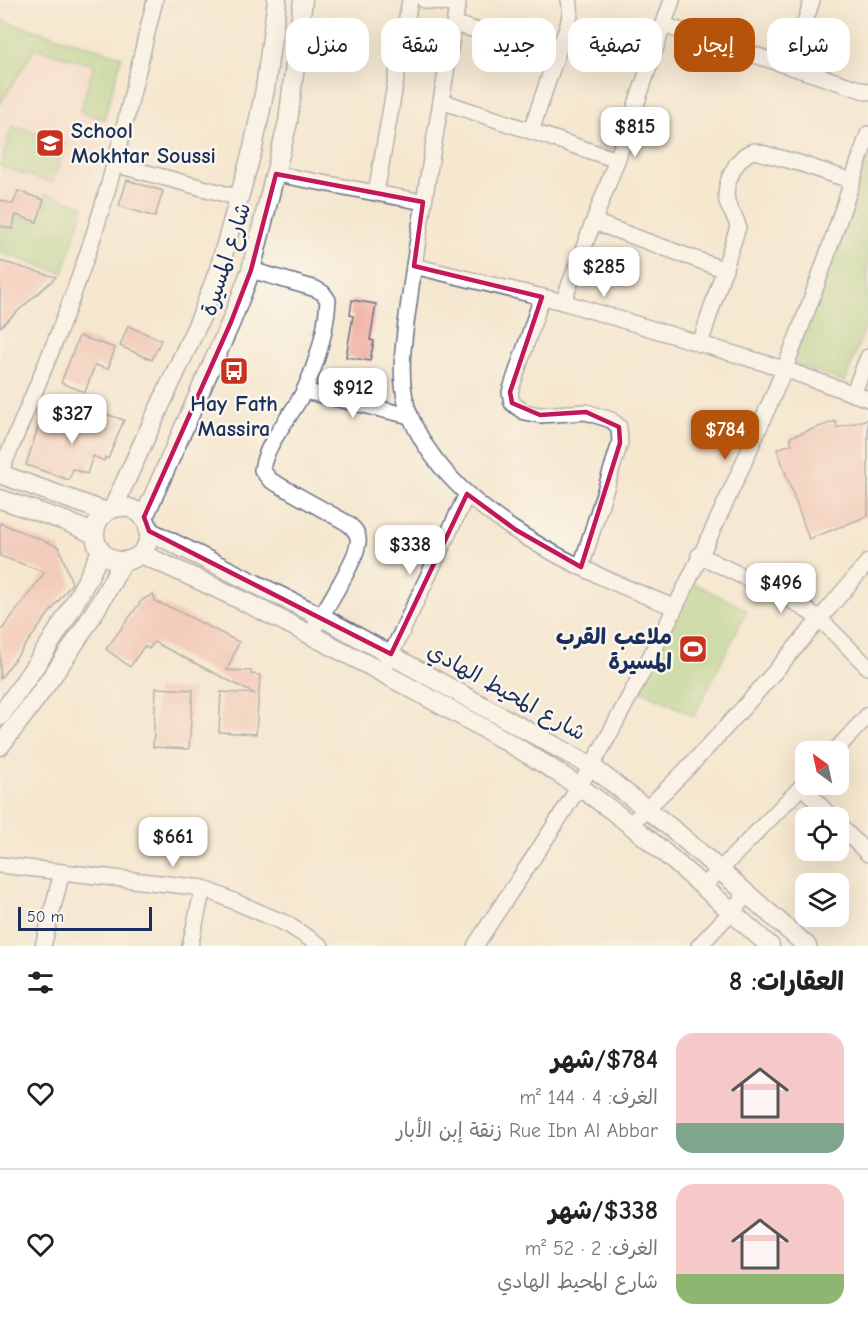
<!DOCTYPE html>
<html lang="ar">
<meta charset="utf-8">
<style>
:root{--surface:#fff;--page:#f6f6f6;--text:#222;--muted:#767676;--line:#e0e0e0;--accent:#b45309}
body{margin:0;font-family:"Comic Neue","Playpen Sans Arabic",sans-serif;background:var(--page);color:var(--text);direction:rtl;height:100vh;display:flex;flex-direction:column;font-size:22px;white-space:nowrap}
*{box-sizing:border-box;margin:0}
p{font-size:20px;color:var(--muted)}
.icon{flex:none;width:33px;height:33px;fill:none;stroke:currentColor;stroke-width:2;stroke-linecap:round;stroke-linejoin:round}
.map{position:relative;height:946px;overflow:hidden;direction:ltr}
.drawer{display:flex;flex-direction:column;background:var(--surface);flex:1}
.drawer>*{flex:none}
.guide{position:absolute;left:18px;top:18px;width:832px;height:54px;direction:rtl;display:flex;gap:12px}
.needle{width:39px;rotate:327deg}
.fabs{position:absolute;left:795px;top:741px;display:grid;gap:12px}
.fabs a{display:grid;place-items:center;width:54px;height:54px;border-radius:12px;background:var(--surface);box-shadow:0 6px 24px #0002;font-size:30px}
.scale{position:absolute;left:18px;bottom:15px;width:134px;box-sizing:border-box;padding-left:6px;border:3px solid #1b2f5e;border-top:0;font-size:16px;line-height:21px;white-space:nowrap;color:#1b2f5e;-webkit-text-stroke:4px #fbf7ec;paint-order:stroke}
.price{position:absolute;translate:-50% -51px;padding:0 14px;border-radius:12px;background:#fff;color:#222;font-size:20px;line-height:39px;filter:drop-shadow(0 2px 3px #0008)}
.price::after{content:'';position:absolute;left:50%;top:36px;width:18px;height:14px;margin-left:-9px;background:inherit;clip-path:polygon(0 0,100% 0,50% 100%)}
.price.selected{background:var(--accent);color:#fff}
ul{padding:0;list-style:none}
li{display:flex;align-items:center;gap:18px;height:150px;padding:0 24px}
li+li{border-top:2px solid var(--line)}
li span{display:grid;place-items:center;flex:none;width:168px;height:120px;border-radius:18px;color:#555}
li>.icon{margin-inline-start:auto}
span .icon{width:72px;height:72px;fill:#fffc;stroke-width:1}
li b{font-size:26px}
h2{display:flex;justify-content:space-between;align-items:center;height:72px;padding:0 24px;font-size:26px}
.chip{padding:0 21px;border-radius:18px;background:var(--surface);box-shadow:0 6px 24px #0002;font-size:21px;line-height:54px}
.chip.selected{background:var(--accent);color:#fff}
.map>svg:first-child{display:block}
.built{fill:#f6d2c5}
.green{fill:#a0cd7a;stroke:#5e7e6c;stroke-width:1.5}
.building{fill:#f0ada3}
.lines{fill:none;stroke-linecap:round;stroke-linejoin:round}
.minor-casing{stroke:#676f86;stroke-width:18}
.tertiary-casing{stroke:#676f86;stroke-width:21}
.minor{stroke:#fff;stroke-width:15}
.tertiary{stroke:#fff;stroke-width:18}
.marked{fill:none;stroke:#c2185b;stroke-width:4.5;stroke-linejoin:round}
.labels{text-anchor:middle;stroke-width:5;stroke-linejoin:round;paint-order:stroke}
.poi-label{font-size:22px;font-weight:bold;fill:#1b2f5e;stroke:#fbf7ec;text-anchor:start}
.street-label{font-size:22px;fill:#1b2f5e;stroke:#fbf7ec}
</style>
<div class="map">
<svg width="868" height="946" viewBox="0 0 868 946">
<rect width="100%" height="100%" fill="#fbf7ec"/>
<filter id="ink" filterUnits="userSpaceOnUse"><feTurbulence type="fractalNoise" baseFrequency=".0167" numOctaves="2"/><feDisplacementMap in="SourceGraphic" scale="12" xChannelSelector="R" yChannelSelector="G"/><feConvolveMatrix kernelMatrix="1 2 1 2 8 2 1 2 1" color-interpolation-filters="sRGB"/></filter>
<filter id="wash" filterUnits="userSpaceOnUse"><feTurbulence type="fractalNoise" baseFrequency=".008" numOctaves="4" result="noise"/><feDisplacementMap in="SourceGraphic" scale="24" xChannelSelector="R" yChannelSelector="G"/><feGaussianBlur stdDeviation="1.35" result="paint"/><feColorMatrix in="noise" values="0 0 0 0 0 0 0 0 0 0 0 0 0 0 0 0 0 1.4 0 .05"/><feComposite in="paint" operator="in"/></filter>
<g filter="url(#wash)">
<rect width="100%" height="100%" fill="#f5e7cf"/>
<path class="built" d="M0,20l122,36 -45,174 -14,43 -63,-20z"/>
<g class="green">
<path d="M0,20l122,36 -18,63 -24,-7 14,-47 -59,-17 -35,56z"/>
<path d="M13,125l53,18 -14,40 -52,-17z"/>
<path d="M868,152v167l-23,63 -53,-19z"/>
<path d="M45,194l39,12 -21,67 -63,-20v-27l12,3 4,-14 21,7z"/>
<path d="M691,582l56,28 -53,106 -55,-27z"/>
</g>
<g id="blocks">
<g class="building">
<path d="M127,180l36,11 -8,26 -36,-11z"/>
<path d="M18,191l26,9 -7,22 -21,-7 -4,14 -12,-3v-26l13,4z"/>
<path d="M0,261l56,16 -56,50z"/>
<path d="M352,300l24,4 -6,36 4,1 -4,20 -24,-4 7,-41 -3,-1z"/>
<path d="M128,326l33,14 -9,20 -32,-14z"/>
<path d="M79,336l36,12 -7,21 -13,-4 -10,27 -24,-9z"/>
<path d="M99,412l25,8 -16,39 -3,-2 -1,4 -11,-5 -6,18 -14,-5 -4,11 -43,-15 16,-50 50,16z"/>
<path d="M868,419v97l-59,23 -32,-90 15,-5 -2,-7 46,-16 1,7z"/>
<path d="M0,523l59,24 13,36 -72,96v-47l45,-60 -45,-16z"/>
<path d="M153,594l3,8 18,7 65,33 -12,28 24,1v3l9,1 -4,59 -37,-2 2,-40 34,2 -101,-52 -5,7 -5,-3 -14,21 -24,-18 36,-49z"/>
<path d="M156,688l37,2 -4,59 -36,-2z"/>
</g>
</g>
</g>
<g filter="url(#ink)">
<use href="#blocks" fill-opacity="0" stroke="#676f86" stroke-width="1.5"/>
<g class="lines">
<g class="minor-casing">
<g id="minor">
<path d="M424,0l34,5"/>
<path d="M458,0c-15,96 -34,191 -47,287 -5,42 -17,91 0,131 41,98 171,153 263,189"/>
<path d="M455,24l102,30 -26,77"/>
<path d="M663,25l205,67"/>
<path d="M557,54c6,-16 17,-37 12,-54"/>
<path d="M791,67l21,-67"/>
<path d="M441,101l176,59"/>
<path d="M114,164l126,34"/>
<path d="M276,174l147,28"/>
<path d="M376,193l34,-193"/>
<path d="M594,222l131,48"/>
<path d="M414,266l149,36 221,67 84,30"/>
<path d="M251,270l65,19 7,4 5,7c-2,30 -11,63 -24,91 -12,25 -38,51 -42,79l8,10 77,43c5,4 10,8 11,15 4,16 -38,78 -47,96"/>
<path d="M542,297l-32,95 2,11 12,9 16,3 46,-3 25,8 8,7 1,16 -39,124"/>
<path d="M563,302l54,-142 55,-160"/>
<path d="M700,344l38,-117c-1,-10 -9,-16 -11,-26 -4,-17 10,-46 27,-50l45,12 53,18"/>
<path d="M304,391l106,25"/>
<path d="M853,394l15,-37"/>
<path d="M0,473c31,-73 63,-146 88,-221 28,-82 46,-168 67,-252"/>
<path d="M699,555l92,45 29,19 48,48"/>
<path d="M386,665l81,-171"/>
<path d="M834,752l34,-37"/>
<path d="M802,786l30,32"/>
<path d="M838,824l30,30"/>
<path d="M629,825c88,-80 162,-173 239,-263"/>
<path d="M0,865l203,23 84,36 34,22"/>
<path d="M704,886l102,-104"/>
<path d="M43,946l19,-74"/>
<path d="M190,946l13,-58"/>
<path d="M475,946c45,-70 94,-138 134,-211 57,-105 110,-214 157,-323 40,-90 71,-185 102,-278"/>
<path d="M699,946l48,-51"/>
</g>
</g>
<g class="tertiary-casing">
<g id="tertiary">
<path d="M0,474l106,38"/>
<path d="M0,499l65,22 29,13"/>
<circle cx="122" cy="534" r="27"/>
<path d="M113,508l88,-191 18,-48 34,-121 12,-59 12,-89"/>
<path d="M144,517l87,-195 20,-52 37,-148 15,-122"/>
<path d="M149,531l171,85 271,150 84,65 132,115"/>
<path d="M141,554c90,39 178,84 264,131 59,32 118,64 173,101 69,47 129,105 192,160"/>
<path d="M0,716c38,-53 74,-105 101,-165"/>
<path d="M0,746c46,-58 89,-119 123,-185"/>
</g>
</g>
<use href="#minor" class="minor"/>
<use href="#tertiary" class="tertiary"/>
</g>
</g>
<path d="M0 0H868V946H0ZM276,174l147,28 -9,64 128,31 -32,95 2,11 28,12 46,-3 33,15 1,16 -39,124 -65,-37 -49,-36 -76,160 -242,-123 -5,-14 87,-195 20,-52z" fill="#f5e7cf" fill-opacity=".55" fill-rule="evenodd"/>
<path class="marked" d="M276,174l147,28 -9,64 128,31 -32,95 2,11 28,12 46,-3 33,15 1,16 -39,124 -65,-37 -49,-36 -76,160 -242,-123 -5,-14 87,-195 20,-52z"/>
<defs>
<g id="school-square" transform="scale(1.5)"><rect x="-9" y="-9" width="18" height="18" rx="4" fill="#c8321e" stroke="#fbf7ec"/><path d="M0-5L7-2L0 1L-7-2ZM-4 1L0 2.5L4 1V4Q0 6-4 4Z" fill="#fff"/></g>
<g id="bus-square" transform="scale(1.5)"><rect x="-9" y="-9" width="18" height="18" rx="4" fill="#c8321e" stroke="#fbf7ec"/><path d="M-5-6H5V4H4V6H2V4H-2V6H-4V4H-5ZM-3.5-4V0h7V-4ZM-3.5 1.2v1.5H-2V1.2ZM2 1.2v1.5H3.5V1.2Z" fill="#fff"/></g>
<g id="stadium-square" transform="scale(1.5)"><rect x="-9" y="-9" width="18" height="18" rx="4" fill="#c8321e" stroke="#fbf7ec"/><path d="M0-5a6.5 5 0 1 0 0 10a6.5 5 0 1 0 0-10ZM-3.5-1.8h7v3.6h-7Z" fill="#fff"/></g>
</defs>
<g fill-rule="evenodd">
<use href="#school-square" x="50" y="143"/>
<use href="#bus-square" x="234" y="371"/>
<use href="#stadium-square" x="693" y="649"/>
</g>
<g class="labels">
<g class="poi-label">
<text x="71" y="138">School<tspan x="71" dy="25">Mokhtar Soussi</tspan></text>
<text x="234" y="411" text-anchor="middle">Hay Fath<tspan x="234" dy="25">Massira</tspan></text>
<text x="672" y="644" text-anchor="end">ملاعب القرب<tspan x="672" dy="25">المسيرة</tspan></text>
</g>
<g class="street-label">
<text transform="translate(225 259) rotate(-72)" y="8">شارع المسيرة</text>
<text transform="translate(507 691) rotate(29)" y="8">شارع المحيط الهادي</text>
</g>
</g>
</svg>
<div class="fabs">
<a><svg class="needle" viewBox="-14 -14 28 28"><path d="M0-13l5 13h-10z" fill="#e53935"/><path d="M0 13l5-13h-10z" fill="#767676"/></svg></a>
<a><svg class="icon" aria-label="locate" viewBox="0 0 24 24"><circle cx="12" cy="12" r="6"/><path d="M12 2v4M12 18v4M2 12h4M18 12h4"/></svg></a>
<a><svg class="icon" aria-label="layers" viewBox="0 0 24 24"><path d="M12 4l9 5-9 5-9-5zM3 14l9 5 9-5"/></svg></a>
</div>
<div class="scale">50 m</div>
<b class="price" style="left:635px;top:158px">$815</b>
<b class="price" style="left:604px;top:298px">$285</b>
<b class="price" style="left:353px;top:419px">$912</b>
<b class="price" style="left:72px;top:445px">$327</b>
<b class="price selected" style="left:725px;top:461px">$784</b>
<b class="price" style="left:410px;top:576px">$338</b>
<b class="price" style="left:781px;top:614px">$496</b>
<b class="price" style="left:173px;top:868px">$661</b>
<div class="guide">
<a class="chip">شراء</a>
<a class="chip selected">إيجار</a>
<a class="chip">تصفية</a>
<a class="chip">جديد</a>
<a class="chip">شقة</a>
<a class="chip">منزل</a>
</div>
</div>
<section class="drawer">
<h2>العقارات: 8<svg class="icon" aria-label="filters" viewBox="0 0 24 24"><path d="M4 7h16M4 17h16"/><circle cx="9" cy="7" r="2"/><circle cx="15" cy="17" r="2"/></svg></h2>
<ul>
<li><span style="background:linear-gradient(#f6c9c9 75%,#7fa58c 0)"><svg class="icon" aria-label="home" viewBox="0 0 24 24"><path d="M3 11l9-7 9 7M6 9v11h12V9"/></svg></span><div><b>$784/شهر</b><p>الغرف: 4 · 144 m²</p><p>Rue Ibn Al Abbar زنقة إبن الأبار</p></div><svg class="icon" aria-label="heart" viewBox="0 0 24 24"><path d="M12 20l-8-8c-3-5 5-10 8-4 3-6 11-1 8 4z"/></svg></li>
<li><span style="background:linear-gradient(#f6c9c9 75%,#8fb573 0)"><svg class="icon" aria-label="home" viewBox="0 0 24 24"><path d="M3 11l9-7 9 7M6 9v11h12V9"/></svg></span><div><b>$338/شهر</b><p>الغرف: 2 · 52 m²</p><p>شارع المحيط الهادي</p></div><svg class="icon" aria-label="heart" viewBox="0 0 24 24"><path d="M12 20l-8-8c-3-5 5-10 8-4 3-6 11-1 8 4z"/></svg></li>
</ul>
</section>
